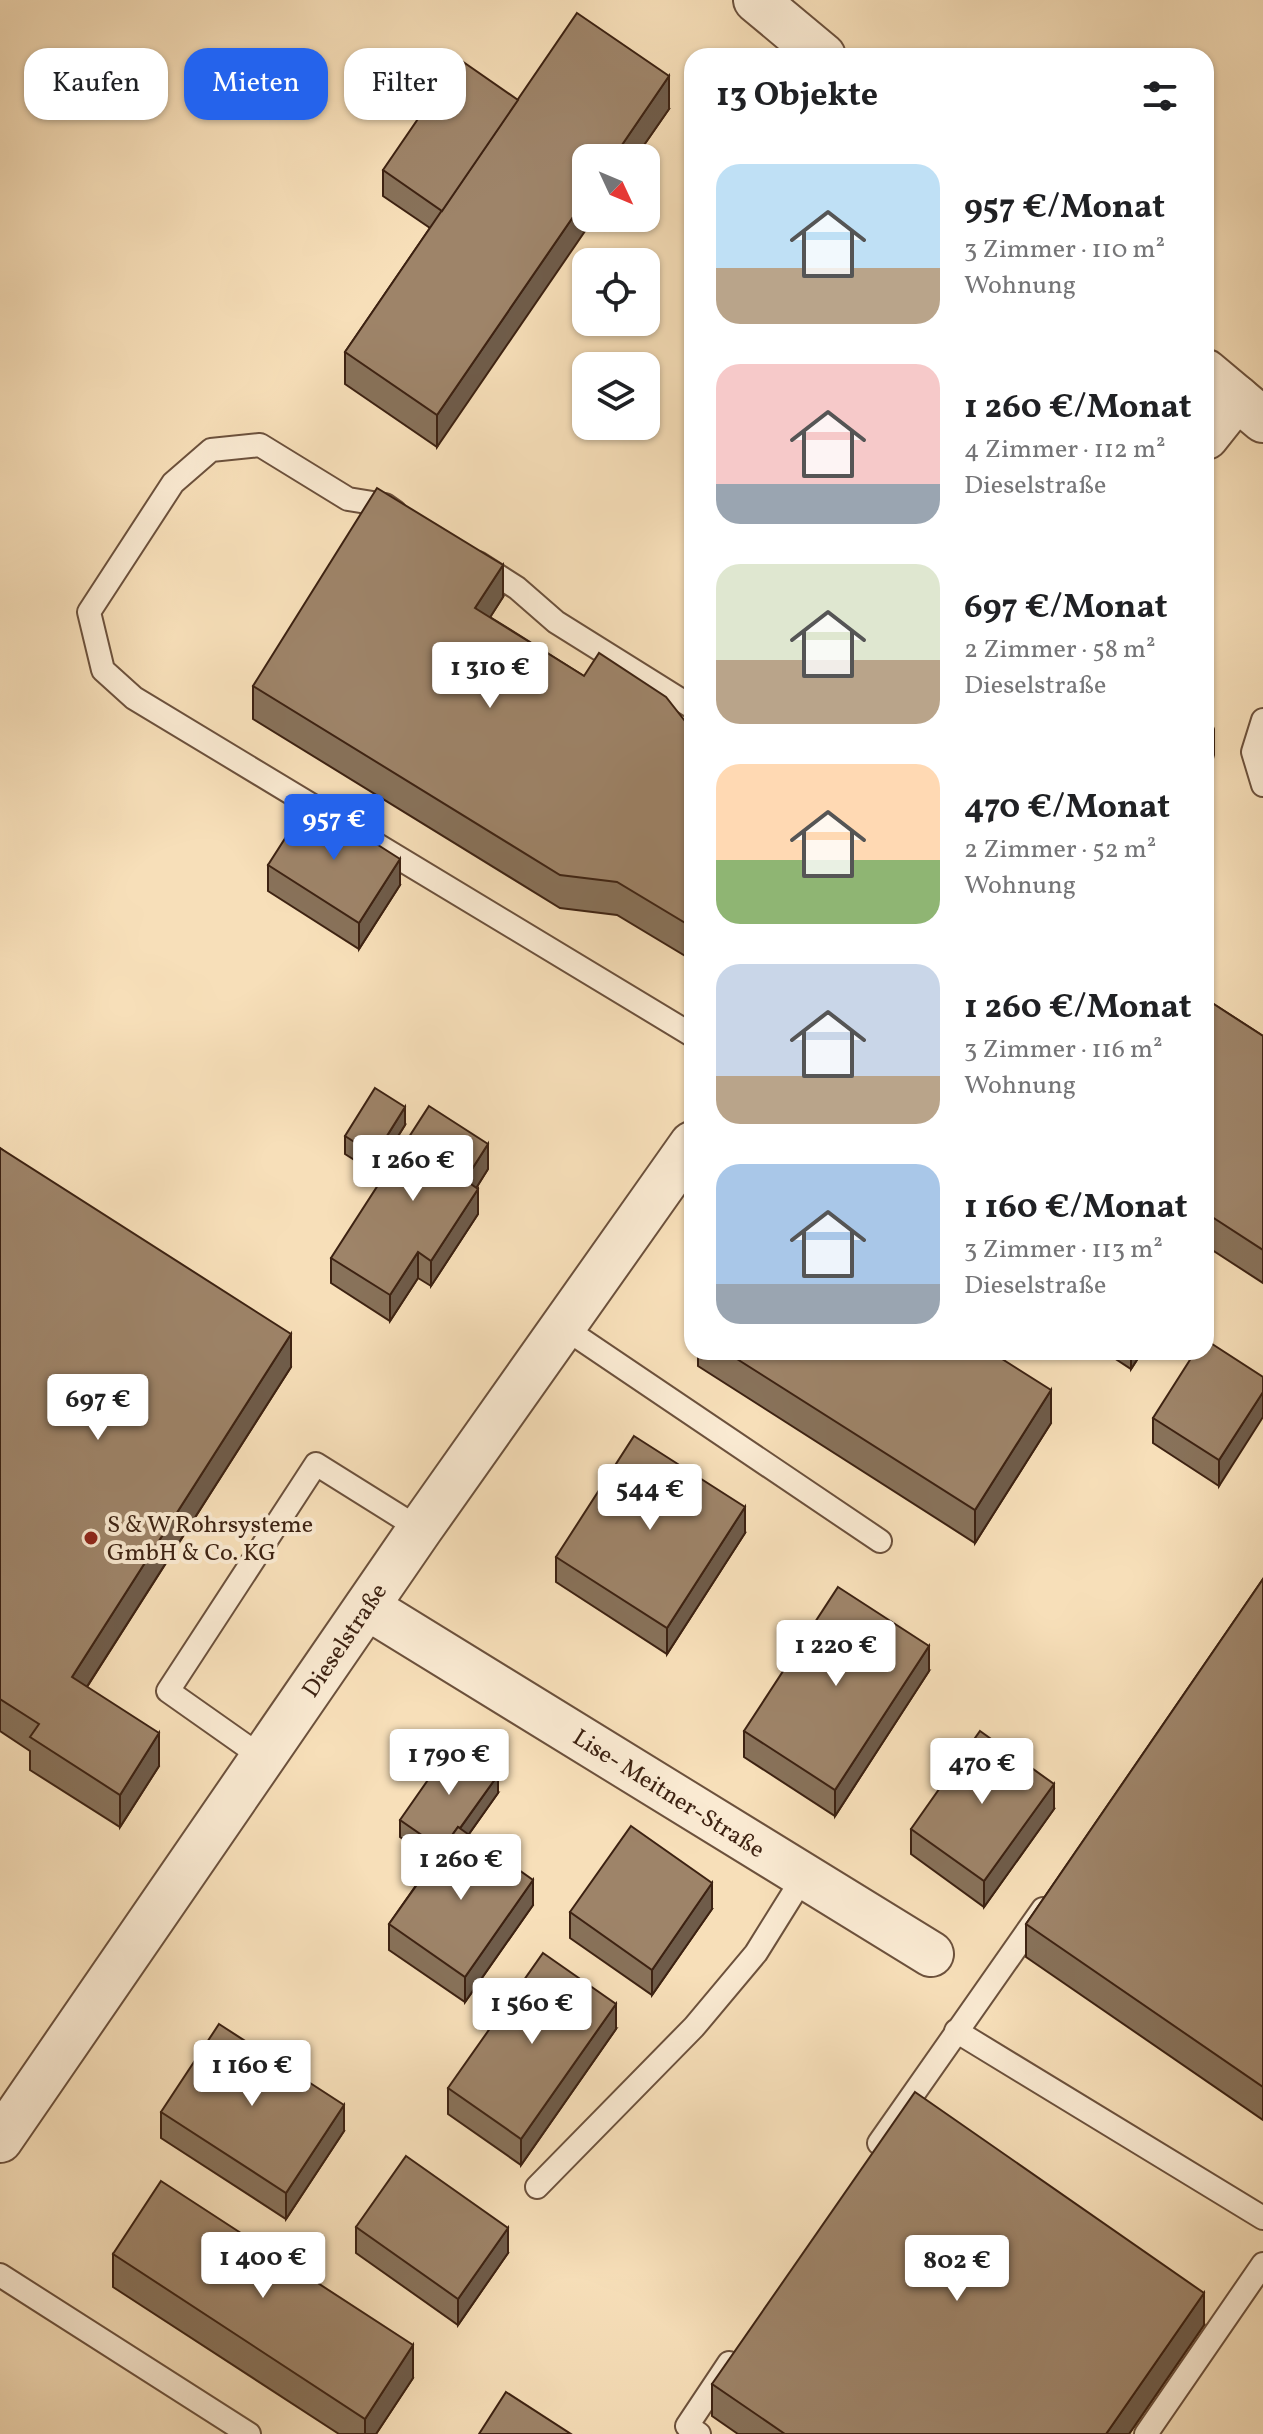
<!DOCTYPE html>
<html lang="de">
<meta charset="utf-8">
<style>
:root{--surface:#fff;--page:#f6f6f6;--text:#202124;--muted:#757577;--accent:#2563eb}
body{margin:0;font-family:Vollkorn,serif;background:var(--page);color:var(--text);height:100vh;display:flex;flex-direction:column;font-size:30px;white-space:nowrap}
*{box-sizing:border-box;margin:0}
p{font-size:26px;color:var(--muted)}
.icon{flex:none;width:44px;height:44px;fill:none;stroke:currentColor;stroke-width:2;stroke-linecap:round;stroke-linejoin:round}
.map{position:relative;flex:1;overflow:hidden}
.side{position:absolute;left:684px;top:48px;width:530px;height:1312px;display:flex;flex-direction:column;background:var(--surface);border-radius:24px;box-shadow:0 2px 6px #0004}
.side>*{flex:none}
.guide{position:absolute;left:24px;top:48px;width:540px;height:72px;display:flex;gap:16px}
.needle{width:52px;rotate:134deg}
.tools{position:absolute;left:572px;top:144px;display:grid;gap:16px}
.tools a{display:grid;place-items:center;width:88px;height:88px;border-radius:16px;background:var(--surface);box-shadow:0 2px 6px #0004;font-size:40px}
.price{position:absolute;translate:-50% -68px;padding:0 18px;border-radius:8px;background:#fff;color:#222;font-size:26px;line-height:52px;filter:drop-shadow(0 2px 4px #0008)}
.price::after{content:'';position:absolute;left:50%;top:48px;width:24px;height:18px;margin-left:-12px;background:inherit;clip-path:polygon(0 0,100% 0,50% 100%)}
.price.current{background:var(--accent);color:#fff}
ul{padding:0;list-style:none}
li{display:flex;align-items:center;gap:24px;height:200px;padding:0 32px}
li span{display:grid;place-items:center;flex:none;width:224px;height:160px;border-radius:24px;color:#555}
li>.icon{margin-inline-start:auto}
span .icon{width:96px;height:96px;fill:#fffc;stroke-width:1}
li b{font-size:34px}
h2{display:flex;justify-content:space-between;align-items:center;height:96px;padding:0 32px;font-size:34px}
.pill{padding:0 28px;border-radius:24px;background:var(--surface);box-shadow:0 2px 6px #0004;font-size:28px;line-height:72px}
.pill.current{background:var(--accent);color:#fff}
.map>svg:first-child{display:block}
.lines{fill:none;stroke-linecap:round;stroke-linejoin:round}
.lane-casing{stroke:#6c513c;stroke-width:26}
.street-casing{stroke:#6c513c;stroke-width:48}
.lane{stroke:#faead2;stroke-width:22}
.street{stroke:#faead2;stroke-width:44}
.wall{fill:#88725a;stroke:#3d2212;stroke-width:2}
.shaded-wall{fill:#6f5c4a;stroke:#3d2212;stroke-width:2}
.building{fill:#9e8469;stroke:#3d2212;stroke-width:2}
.poi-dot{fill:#8f2418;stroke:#faead2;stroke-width:3}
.labels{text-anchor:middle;stroke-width:8;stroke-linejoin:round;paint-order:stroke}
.poi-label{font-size:24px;fill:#3d2212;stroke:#faead2;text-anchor:start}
.street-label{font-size:24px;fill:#3d2212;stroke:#faead2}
</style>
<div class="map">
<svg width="1263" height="2434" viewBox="0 0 1263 2434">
<rect width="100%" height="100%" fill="#f7dfb9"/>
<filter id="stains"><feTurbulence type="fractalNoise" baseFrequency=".0025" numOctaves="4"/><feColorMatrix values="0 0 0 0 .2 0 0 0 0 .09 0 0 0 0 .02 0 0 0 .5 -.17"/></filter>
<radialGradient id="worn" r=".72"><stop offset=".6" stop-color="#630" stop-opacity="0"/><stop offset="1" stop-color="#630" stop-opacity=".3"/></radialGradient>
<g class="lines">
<g class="lane-casing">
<g id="lane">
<path d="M478,563l39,25 39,34 136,85"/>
<path d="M1263,720l-10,32 10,33"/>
<path d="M331,817l-197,-119 -31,-28 -14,-58 84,-129 38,-33 49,-5 88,54 37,6 10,7"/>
<path d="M364,837l328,198"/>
<path d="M563,1327l317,214"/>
<path d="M263,1758l-95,-67 148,-227 104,65"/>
<path d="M956,2031l307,187"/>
<path d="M879,2143l164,-234"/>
<path d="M537,2187l157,-160 62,-74 48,-77"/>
<path d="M0,2275l249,159"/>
<path d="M699,2434l-12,-8 42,-63"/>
<path d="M1146,2434l117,-170"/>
</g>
</g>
<g class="street-casing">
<g id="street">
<path d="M756,0l67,56"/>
<path d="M1206,372l57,48"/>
<path d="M1206,437l31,-39"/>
<path d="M367,1607l564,347"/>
<path d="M0,2140l420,-611 272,-385"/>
</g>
</g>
<use href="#lane" class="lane"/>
<use href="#street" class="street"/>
</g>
<g class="wall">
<path d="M518,100l151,9 -34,49h-49l-149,289 -92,-63v-32l85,-124 -47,-32v-26z"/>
<path d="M503,597l-13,20 94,59 108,54v230l-75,-45 -57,-7 -307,-189v-33z"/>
<path d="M268,865l132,20 -41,64 -91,-58z"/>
<path d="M1206,999l57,37v247l-57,-37z"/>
<path d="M405,1125l-30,48 -30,-19v-18z"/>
<path d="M0,1148l291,219 -204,320 72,79 -39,61 -90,-57v-19l-30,-20z"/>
<path d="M488,1169l-12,19 2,26 -47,72 -13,-8 -28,43 -59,-38v-25z"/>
<path d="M698,1352h293l60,71 -76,120 -277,-177z"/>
<path d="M1105,1352h37l-11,17z"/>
<path d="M1263,1377l-44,109 -66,-43v-25z"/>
<path d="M745,1533l-78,121 -111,-72v-25z"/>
<path d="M1263,1579v541l-237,-163v-33z"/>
<path d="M929,1671l-94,145 -91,-59v-26z"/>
<path d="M498,1793l-29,41 64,71 -68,97 -76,-52v-26l44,-63 -33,-24v-17z"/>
<path d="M1054,1809l-70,98 -73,-53v-25z"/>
<path d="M712,1909l-60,86 -82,-57v-26z"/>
<path d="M616,2029l-95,136 -73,-51v-26z"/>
<path d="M161,2112l183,19 -58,88 -125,-81z"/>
<path d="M356,2227l152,26 -50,72 -102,-72z"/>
<path d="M113,2254l300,124 -37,56h-37l-226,-147z"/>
<path d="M1204,2325l-75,109h-391l-26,-18v-32z"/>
</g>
<g class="shaded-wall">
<path d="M669,76v33l-34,49h-22z"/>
<path d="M586,198v20h8l-157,229v-32z"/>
<path d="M503,565v32l-28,44v-33z"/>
<path d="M1214,729v26l-3,12 -5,8v-26z"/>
<path d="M400,859v26l-41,64v-26z"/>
<path d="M405,1107v18l-30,48v-18z"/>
<path d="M488,1144v25l-23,37v-26z"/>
<path d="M478,1189v25l-47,72v-25z"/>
<path d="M418,1252v26l-28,43v-26z"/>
<path d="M291,1334v33l-219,343v-33z"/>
<path d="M1131,1352h11l-11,17z"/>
<path d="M1051,1390v33l-76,120v-33z"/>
<path d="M1263,1392v25l-44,69v-26z"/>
<path d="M745,1507v26l-78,121v-26z"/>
<path d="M929,1646v25l-94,145v-26z"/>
<path d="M159,1733v33l-39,61v-32z"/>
<path d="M498,1775v18l-54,76v-18z"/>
<path d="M1054,1784v25l-70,98v-26z"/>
<path d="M533,1880v25l-68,97v-25z"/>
<path d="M712,1883v26l-60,86v-25z"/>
<path d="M616,2004v25l-95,136v-26z"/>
<path d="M344,2105v26l-58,88v-26z"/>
<path d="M508,2228v25l-50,72v-26z"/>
<path d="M1204,2293v32l-75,109h-23z"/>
<path d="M413,2345v33l-37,56h-11v-15z"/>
</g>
<g class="building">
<path d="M577,13l92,63 -56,82h-27v40l-149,217 -92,-63z"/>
<path d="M459,59l59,41 -76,111 -59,-41z"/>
<path d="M377,488l126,77 -28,43 109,68 15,-23 67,44 26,33v197l-75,-45 -57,-7 -307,-189z"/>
<path d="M1206,713l2,1 6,15 -3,13 -5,7z"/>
<path d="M309,801l91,58 -41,64 -91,-58z"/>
<path d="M1206,999l57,37v214l-57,-37z"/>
<path d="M375,1088l30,19 -30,48 -30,-19z"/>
<path d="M429,1106l59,38 -23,36 13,9 -47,72 -13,-9 -28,43 -59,-37z"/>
<path d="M0,1148l291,186 -219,343 87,56 -39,62 -90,-58 9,-13 -39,-25z"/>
<path d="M1206,1340l57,37v15l-44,68 -66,-42 42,-66h11z"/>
<path d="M726,1352h265l60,38 -76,120z"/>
<path d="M634,1436l111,71 -78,121 -111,-71z"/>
<path d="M1263,1579v508l-237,-163z"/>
<path d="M838,1587l91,59 -94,144 -91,-59z"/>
<path d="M980,1731l74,53 -70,97 -73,-52z"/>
<path d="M453,1744l45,31 -38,53 -2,-1 -16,22 -42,-29z"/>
<path d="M631,1826l81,57 -60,87 -82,-58z"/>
<path d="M458,1827l75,53 -68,97 -76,-53z"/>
<path d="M543,1953l73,51 -95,135 -73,-51z"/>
<path d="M219,2024l125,81 -58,88 -125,-81z"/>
<path d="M915,2092l289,201 -98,141h-321l-73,-50z"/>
<path d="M406,2156l102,72 -50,71 -102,-72z"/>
<path d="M161,2181l252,164 -48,74 -252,-165z"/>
<path d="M506,2392l65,42h-92z"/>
</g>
<circle class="poi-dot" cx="91" cy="1538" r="8"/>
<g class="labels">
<g class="poi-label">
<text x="107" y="1532">S &amp; W Rohrsysteme<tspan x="107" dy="28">GmbH &amp; Co. KG</tspan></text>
</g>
<g class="street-label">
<text transform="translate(344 1640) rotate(-56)" y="8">Dieselstraße</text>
<text transform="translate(669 1793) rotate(32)" y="8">Lise- Meitner-Straße</text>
</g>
</g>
<rect width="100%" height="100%" filter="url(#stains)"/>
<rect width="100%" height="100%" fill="url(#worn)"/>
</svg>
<div class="tools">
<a><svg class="needle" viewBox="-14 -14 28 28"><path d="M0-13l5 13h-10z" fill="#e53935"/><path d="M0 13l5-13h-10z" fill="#757577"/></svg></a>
<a><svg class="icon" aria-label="locate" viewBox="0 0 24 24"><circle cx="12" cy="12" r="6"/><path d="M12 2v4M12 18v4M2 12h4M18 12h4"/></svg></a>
<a><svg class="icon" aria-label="layers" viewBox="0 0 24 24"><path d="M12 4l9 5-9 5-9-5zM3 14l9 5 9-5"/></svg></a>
</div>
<b class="price" style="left:490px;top:710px">1 310 €</b>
<b class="price current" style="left:334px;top:862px">957 €</b>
<b class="price" style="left:413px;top:1203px">1 260 €</b>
<b class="price" style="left:98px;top:1442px">697 €</b>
<b class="price" style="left:650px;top:1532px">544 €</b>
<b class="price" style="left:836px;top:1688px">1 220 €</b>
<b class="price" style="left:449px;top:1797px">1 790 €</b>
<b class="price" style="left:982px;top:1806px">470 €</b>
<b class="price" style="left:461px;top:1902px">1 260 €</b>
<b class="price" style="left:532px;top:2046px">1 560 €</b>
<b class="price" style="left:252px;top:2108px">1 160 €</b>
<b class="price" style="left:263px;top:2300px">1 400 €</b>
<b class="price" style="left:957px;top:2303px">802 €</b>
<div class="guide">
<a class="pill">Kaufen</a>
<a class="pill current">Mieten</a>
<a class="pill">Filter</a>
</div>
<section class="side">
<h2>13 Objekte<svg class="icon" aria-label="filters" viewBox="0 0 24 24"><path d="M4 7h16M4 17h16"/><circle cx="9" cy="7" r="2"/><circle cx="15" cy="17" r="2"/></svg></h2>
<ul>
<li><span style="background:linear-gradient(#bfe0f5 65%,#b9a48a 0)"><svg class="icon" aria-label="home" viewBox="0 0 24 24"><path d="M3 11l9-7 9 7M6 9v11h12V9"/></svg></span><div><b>957 €/Monat</b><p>3 Zimmer · 110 m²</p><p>Wohnung</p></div></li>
<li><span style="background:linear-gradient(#f6c9c9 75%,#9aa5b1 0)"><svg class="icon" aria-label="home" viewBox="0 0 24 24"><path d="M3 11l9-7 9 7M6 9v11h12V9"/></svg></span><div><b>1 260 €/Monat</b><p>4 Zimmer · 112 m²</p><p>Dieselstraße</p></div></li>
<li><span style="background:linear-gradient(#dfe7d0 60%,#b9a48a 0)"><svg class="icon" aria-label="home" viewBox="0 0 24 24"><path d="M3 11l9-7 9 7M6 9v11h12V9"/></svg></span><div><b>697 €/Monat</b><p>2 Zimmer · 58 m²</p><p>Dieselstraße</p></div></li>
<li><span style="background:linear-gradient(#ffd9b3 60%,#8fb573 0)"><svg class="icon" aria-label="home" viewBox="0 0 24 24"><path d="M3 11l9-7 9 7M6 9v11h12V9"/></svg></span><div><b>470 €/Monat</b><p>2 Zimmer · 52 m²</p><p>Wohnung</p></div></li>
<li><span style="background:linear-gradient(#c9d6e8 70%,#b9a48a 0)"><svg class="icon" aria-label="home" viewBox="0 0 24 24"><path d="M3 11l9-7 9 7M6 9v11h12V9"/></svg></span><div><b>1 260 €/Monat</b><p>3 Zimmer · 116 m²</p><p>Wohnung</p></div></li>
<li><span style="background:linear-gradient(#a9c7e8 75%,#9aa5b1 0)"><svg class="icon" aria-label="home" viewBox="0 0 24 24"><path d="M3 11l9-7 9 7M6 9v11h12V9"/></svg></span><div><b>1 160 €/Monat</b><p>3 Zimmer · 113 m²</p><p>Dieselstraße</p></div></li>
</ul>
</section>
</div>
